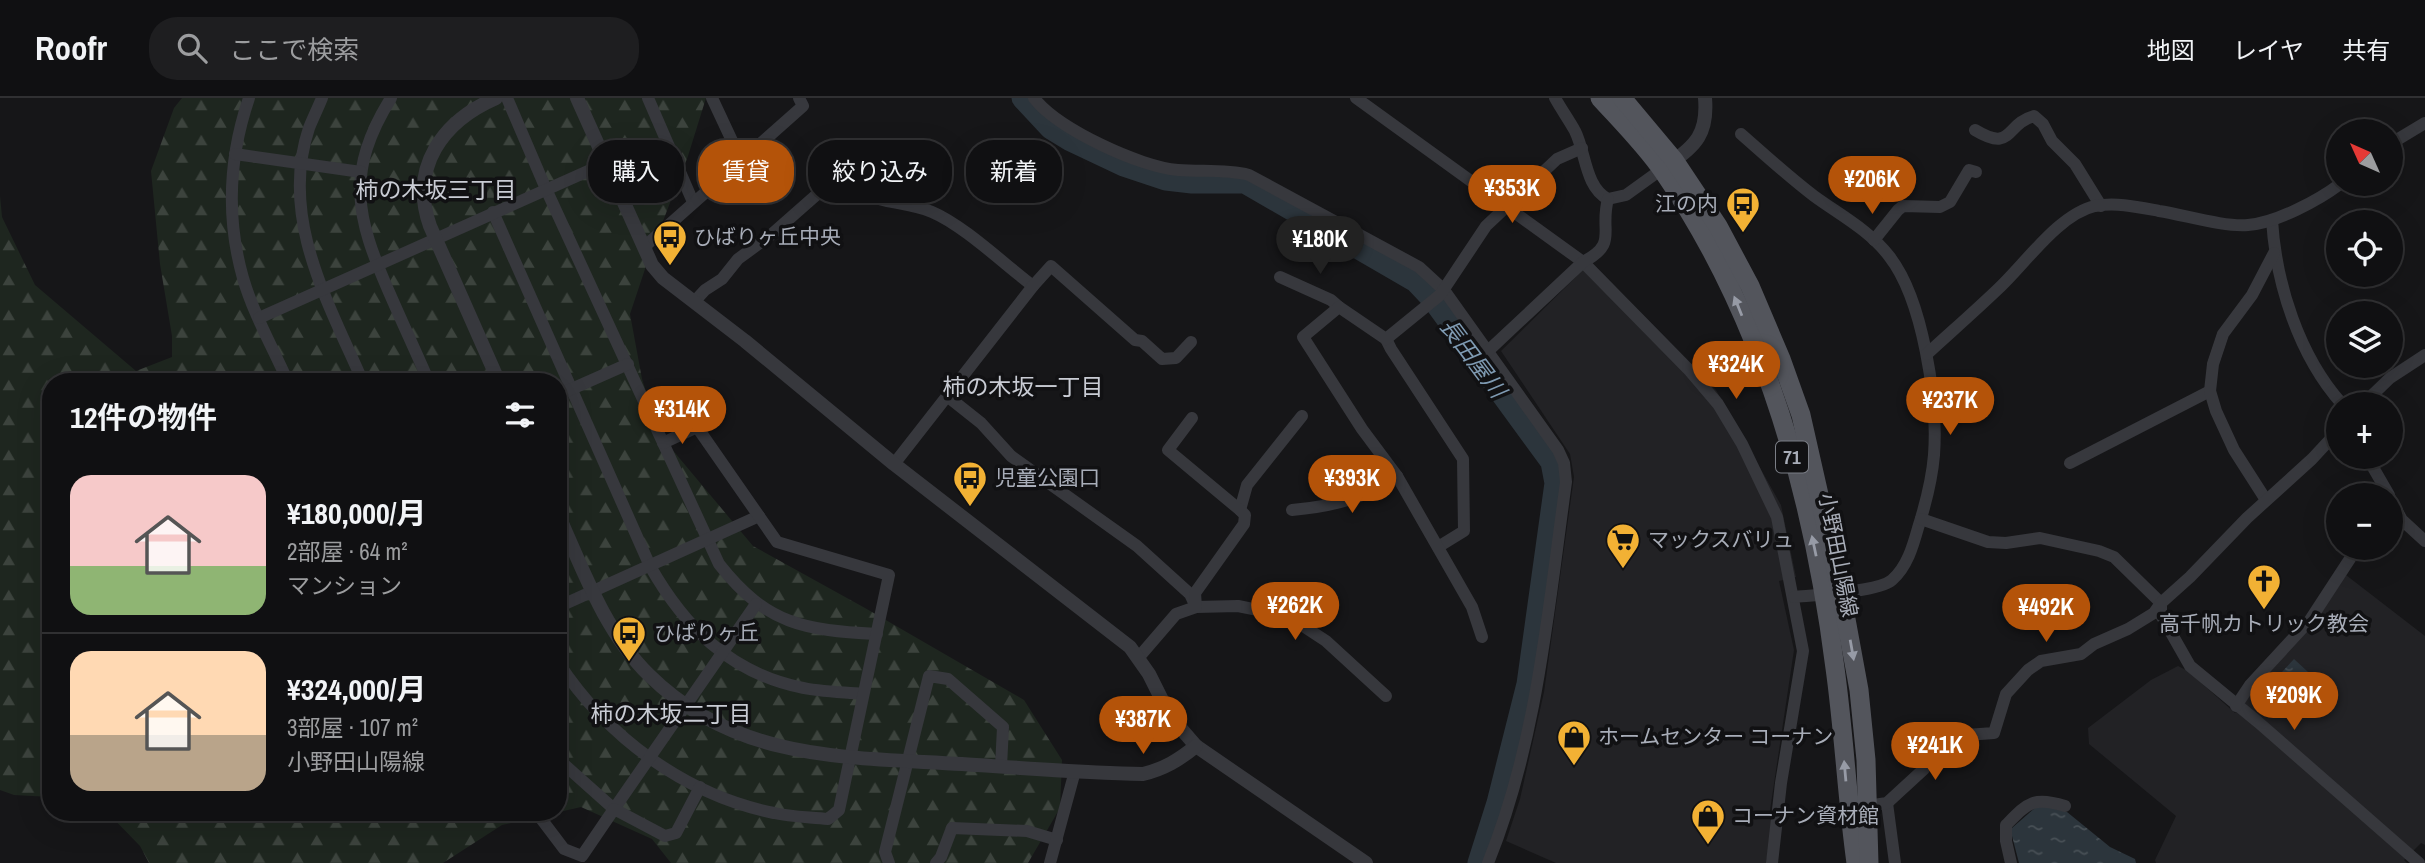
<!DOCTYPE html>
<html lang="ja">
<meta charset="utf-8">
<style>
:root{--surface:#101012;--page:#1e1e20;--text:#f1f3f6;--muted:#9c9d9f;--line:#303032;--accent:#b45309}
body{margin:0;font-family:"Archivo Narrow","Noto Sans JP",sans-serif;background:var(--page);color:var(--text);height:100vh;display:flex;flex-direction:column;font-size:26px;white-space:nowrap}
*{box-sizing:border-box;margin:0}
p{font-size:23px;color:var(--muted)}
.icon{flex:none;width:38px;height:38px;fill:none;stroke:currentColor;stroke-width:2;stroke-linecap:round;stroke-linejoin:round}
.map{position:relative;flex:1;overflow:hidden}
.details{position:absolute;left:42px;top:275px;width:525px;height:448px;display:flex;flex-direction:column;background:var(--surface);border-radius:28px;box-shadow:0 7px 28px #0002,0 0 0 2px var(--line)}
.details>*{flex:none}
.hud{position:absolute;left:588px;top:42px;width:665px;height:63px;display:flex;gap:14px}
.needle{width:46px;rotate:315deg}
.buttons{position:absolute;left:2326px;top:21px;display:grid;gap:14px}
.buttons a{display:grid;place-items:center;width:77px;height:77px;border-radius:50%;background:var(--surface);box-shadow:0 7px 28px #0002,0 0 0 2px var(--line);font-size:35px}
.price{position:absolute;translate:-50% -60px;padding:0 16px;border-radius:24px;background:var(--accent);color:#fff;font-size:23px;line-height:46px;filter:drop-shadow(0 2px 4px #0008)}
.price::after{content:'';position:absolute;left:50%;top:42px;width:21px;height:16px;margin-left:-10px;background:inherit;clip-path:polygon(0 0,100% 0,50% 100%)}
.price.selected{background:#222;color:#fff}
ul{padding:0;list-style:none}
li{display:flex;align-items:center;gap:21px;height:175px;padding:0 28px}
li+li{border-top:2px solid var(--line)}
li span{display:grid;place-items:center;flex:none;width:196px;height:140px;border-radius:21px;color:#555}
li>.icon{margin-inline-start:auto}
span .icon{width:84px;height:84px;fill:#fffc;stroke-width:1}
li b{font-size:30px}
h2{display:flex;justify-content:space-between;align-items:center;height:84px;padding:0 28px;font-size:30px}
.pill{padding:0 24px;border-radius:28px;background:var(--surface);box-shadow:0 7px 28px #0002,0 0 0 2px var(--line);font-size:24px;line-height:63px}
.pill.selected{background:var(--accent);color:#fff}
header{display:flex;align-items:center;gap:42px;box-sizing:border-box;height:98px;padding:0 35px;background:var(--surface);border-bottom:2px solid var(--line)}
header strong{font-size:33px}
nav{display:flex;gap:38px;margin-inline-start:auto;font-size:24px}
.search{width:490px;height:63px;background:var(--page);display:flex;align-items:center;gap:18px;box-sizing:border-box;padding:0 24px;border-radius:28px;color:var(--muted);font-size:26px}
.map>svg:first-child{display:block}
.built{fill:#222225}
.forest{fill:url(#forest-firs)}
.water{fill:url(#water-ripples)}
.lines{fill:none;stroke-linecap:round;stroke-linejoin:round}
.river{stroke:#2c353c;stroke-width:23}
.minor{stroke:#37383d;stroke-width:12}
.tertiary{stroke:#37383d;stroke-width:14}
.primary{stroke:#53555c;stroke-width:19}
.oneway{fill:#979ba6}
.labels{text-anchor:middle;stroke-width:7;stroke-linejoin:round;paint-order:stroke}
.shield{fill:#111113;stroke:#7b7e86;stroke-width:2}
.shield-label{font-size:19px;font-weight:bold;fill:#a8adb8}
.poi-label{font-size:21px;fill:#a8adb8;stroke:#111113;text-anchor:start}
.street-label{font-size:21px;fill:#a8adb8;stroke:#111113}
.neighbourhood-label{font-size:23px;fill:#c9ccd4;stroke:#111113}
.water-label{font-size:23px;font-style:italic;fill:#7f9bb3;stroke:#111113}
</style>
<header>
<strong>Roofr</strong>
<div class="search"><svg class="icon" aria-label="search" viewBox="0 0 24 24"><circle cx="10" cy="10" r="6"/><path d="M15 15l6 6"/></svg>ここで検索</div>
<nav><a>地図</a><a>レイヤ</a><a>共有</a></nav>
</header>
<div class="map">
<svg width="2425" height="765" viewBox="0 0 2425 765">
<defs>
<pattern id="forest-firs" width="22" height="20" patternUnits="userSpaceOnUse" patternTransform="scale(1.75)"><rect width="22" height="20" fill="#1e261f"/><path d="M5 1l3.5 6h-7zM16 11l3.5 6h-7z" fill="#3c433d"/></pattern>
<pattern id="water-ripples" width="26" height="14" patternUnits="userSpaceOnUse" patternTransform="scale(1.75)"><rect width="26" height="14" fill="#2c353c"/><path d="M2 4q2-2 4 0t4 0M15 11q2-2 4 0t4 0" fill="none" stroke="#485056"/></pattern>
</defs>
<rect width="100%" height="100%" fill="#161618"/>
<g class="built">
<path d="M1591,164l125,128 65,115 15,72 -17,4 15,69 -25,167 4,4 -7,42h-210l-50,-22 14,-42 24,-107 30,-215 -4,-23 -69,-103z"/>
<path d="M2346,477l79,61v209l-4,-2 -17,17 3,3h-251l-1,-3 21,-44 -87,-72 -1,-16 63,-48 27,-14 10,5 47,42 15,-22z"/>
</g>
<path class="forest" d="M182,0h524l-18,58 -40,104 -18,54 12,65 18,56 93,111 112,62 159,92 38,60 -2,48 -32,55h-357l-19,-24 -71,-32 -79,18 -59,38h-294l-9,-17 -33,-34h451v-430h-507v415l-37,-2 -14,-5v-594l2,21 33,68 101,86 36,-14v-21l-12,-72 -9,-93 23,-63z"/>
<g class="water">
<path d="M2294,561l14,13 -32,36 -15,-13z"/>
<path d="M2044,708l23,6 43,35 25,12 1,4h-117l-8,-31 1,-4 23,-20z"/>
</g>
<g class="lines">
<path class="river" d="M1023,0l28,30 18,11 55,26 42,14 26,3h53l171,99 17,18 119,163 4,21 -28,201 -30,119 -19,60"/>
<g class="minor">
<path d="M249,0c-20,59 -23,120 -6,180 10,35 30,70 45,104"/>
<path d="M322,0c-4,10 -9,20 -13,30 -30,89 19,174 54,254"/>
<path d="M391,0c-46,74 -35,119 -2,194 13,30 27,60 40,90"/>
<path d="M507,0l39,91 173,375c48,61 85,66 158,70"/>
<path d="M648,0l45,104"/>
<path d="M712,0l29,62"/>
<path d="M1034,0c24,31 106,69 144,72 24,2 47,-1 71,5l170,92 25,23 114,160 6,13 2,19c-18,129 -29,260 -78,381"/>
<path d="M1356,0l227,164 107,109 28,33 24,40 35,73 26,134 -22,132 -9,80"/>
<path d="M1555,0c6,11 14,22 20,33 11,22 10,56 33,68l18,-4 36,-26"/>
<path d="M1975,32c38,23 30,-6 59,-14l9,8 9,17 23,23 26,42"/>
<path d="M1741,36c24,21 48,43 73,62 26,19 55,34 75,60 34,43 49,144 45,199 -2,24 -9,51 -16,73 -5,18 -11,39 -26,52 -14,12 -77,15 -98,17"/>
<path d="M2390,46l35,-21"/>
<path d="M235,56l126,18"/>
<path d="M493,114l157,354c34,60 79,106 149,121 21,5 43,5 64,7"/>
<path d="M2272,122c4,64 27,136 70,184"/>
<path d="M1874,142l24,-30 5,-4 37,1 10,-5 19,-32 7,2"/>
<path d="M644,149l159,-141 -4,-8"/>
<path d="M1280,179l51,23 8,7"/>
<path d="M694,204l11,-12 17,-11 16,-20 34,-25 59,-52c25,-10 28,11 48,17 17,5 35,5 53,13 31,13 72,52 101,74"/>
<path d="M259,220l347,-155"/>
<path d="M1386,241l5,10 72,110 1,72 -26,16"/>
<path d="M1488,253l95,-89c36,-19 16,-30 25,-63"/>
<path d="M1927,256c24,-22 48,-43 71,-65 27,-25 61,-75 97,-83 21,-4 43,1 64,5 26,4 64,16 89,14 28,-2 71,-25 92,-41"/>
<path d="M558,297l70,-31"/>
<path d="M947,298l34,27 30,33 126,90 53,48 6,13 42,-1 50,10 38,25 60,55"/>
<path d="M2363,306l27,-26 35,-23"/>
<path d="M2367,359l22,38"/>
<path d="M2070,365l140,-72"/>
<path d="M894,366l139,-178 18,-20 84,74 7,1 20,18 14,-1 15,-16"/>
<path d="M2390,400l12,22 23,21"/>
<path d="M2266,402l-32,-50 -18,-39 -6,-20 3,-27 10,-30 29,-39 22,-42"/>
<path d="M1240,412l7,-25 55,-69"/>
<path d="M1292,412c35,-3 76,-12 105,-34"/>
<path d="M1921,421l67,23 18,1 34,-5 59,13 15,6 47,46v12l29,51 68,56 161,141"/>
<path d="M558,509l201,-91"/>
<path d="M1482,539l-10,-30 -75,-131 -35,-47 -59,-92 36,-30 47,32 54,-44 46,-69 71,-67 25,-11"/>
<path d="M1139,559l37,-43 20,-7 -1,-14 49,-69 1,-9 -5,-5 -72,-60 24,-32"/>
<path d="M558,564c49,75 127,133 216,151 17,4 36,4 54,6l11,-9 50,-235 -112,-33 -80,-115 -34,16"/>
<path d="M2236,608l14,-21 60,-65 47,-72"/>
<path d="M558,661l56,50 142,-205"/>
<path d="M1887,705l8,60"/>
<path d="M1867,708l20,-3 37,-34 3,-10v-14l25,-9 42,-3 12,-39 22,-24 13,-9 40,-7 13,-10 34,-15 26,-16 7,-10 29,-26 57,-59 65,-59 26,-28"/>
<path d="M536,714l28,37 18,7 32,-47 51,27 11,-3 24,-46"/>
<path d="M889,765l-4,-11 44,-176 19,3 55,48 -2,40"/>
<path d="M936,765l5,-6 11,-29 75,3 30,9"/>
<path d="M1050,765l25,-92"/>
<path d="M2011,765l-5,-22v-16c22,-22 27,-29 59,-19"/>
</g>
<g class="tertiary">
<path d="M496,0c-53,23 -87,69 -66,128l69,156"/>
<path d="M577,0l75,167 11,13 82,63 149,123 236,183 19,27 21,42 26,30 170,117"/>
<path d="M1669,66c27,-18 39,-31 36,-66"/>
<path d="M558,416c25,56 47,118 91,161 88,87 199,82 313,89 60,4 121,9 181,10 21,-5 36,-14 53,-28"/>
</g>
<g class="primary">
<path d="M1600,0c21,23 45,47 63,73 100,145 150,323 172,497 9,65 12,130 21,195"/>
<path d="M1622,0l52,62 44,66 32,60 31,73 20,56 40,177 18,98 7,70 3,103"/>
</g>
</g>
<defs><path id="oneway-solid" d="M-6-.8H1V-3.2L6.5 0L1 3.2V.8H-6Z" transform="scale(1.75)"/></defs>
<g class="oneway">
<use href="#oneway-solid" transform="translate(1738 208) rotate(-112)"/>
<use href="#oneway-solid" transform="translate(1814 448) rotate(-102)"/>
<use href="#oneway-solid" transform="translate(1852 552) rotate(80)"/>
<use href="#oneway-solid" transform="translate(1845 673) rotate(-95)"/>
</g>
<defs>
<g id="bus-pin" transform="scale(1.75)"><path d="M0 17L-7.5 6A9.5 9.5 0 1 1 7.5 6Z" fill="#f2b134" stroke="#111113"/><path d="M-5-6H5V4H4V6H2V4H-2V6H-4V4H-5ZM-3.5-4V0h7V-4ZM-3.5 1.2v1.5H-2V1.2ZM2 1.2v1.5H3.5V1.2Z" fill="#111"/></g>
<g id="supermarket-pin" transform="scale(1.75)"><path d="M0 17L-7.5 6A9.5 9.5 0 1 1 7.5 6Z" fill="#f2b134" stroke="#111113"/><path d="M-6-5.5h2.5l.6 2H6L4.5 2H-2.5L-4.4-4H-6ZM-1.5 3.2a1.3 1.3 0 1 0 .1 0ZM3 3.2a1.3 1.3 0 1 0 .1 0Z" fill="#111"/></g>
<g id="church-pin" transform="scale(1.75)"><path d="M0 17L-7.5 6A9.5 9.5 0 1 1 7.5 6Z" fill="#f2b134" stroke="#111113"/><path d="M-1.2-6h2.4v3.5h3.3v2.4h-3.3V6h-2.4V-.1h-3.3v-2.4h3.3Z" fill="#111"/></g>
<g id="shop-pin" transform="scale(1.75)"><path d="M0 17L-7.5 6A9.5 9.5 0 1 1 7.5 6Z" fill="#f2b134" stroke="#111113"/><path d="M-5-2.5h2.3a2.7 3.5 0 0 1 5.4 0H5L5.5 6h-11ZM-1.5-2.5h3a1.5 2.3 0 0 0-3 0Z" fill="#111"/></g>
</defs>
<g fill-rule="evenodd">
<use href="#bus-pin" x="1743" y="106"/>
<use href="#bus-pin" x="670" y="139"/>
<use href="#bus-pin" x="970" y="380"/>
<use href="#supermarket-pin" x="1623" y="442"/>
<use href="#church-pin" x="2264" y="483"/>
<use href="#bus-pin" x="629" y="535"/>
<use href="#shop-pin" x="1574" y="639"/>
<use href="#shop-pin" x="1708" y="718"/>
</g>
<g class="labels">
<rect class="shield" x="1776" y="343.5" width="32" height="31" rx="5"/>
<g class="shield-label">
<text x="1792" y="366">71</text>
</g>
<g class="poi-label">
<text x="1718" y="113" text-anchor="end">江の内</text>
<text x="694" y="146">ひばりヶ丘中央</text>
<text x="995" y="387">児童公園口</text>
<text x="1648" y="449">マックスバリュ</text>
<text x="2264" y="533" text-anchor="middle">高千帆カトリック教会</text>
<text x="654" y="542">ひばりヶ丘</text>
<text x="1598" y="646">ホームセンター コーナン</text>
<text x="1732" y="725">コーナン資材館</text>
</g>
<g class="street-label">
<text transform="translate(1838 457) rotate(79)" y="7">小野田山陽線</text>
</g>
<g class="neighbourhood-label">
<text x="436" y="100">柿の木坂三丁目</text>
<text x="1023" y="297">柿の木坂一丁目</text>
<text x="671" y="624">柿の木坂二丁目</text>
</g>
<g class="water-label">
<text transform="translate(1473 260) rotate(53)" y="8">長田屋川</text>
</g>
</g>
</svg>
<div class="buttons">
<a><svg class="needle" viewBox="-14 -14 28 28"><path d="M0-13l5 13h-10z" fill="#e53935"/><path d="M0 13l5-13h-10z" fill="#9c9d9f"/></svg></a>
<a><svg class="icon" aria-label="locate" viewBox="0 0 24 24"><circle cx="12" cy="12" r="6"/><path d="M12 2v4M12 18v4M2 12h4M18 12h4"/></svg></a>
<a><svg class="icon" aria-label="layers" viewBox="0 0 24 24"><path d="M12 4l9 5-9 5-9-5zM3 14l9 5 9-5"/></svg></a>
<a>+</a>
<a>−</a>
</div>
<b class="price" style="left:1872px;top:118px">¥206K</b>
<b class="price" style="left:1512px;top:127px">¥353K</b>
<b class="price selected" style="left:1320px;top:178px">¥180K</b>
<b class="price" style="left:1736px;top:303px">¥324K</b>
<b class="price" style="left:1950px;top:339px">¥237K</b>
<b class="price" style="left:682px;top:348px">¥314K</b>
<b class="price" style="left:1352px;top:417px">¥393K</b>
<b class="price" style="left:1295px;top:544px">¥262K</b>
<b class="price" style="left:2046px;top:546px">¥492K</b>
<b class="price" style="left:2294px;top:634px">¥209K</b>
<b class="price" style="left:1143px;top:658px">¥387K</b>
<b class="price" style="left:1935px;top:684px">¥241K</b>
<div class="hud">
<a class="pill">購入</a>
<a class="pill selected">賃貸</a>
<a class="pill">絞り込み</a>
<a class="pill">新着</a>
</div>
<section class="details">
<h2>12件の物件<svg class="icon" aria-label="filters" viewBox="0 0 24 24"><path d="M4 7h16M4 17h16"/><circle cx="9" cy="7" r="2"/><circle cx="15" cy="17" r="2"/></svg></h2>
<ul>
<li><span style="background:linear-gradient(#f6c9c9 65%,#8fb573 0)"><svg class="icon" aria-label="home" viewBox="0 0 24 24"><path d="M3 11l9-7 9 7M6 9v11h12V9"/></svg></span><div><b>¥180,000/月</b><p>2部屋 · 64 m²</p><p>マンション</p></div></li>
<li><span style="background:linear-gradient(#ffd9b3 60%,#b9a48a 0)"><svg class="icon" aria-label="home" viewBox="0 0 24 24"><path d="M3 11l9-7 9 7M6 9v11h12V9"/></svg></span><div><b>¥324,000/月</b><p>3部屋 · 107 m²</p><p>小野田山陽線</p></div></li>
</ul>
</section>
</div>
